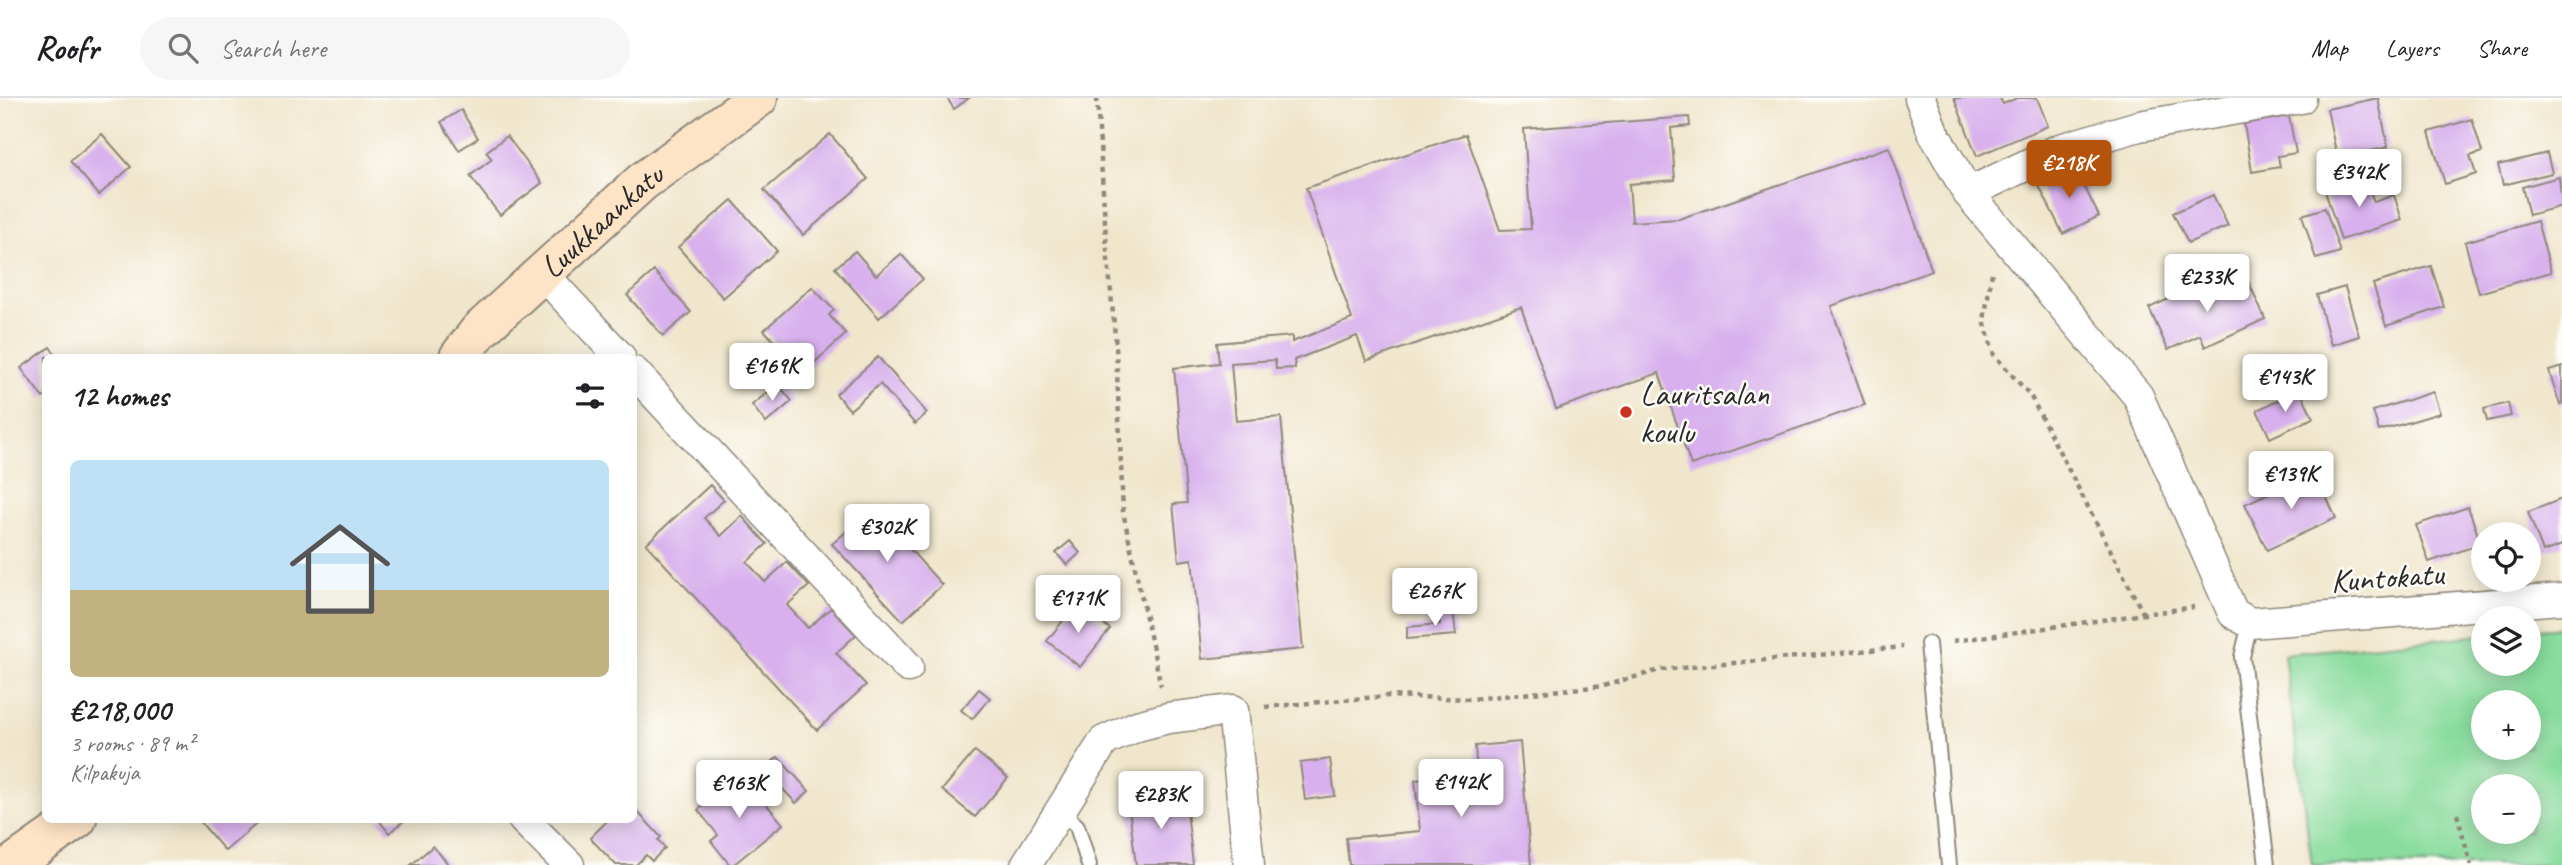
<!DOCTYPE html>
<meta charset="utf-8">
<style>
:root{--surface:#fff;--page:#f6f6f6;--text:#202124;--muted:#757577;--line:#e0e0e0;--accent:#b45309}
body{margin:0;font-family:Caveat,sans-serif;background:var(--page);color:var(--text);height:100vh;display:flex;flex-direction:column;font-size:26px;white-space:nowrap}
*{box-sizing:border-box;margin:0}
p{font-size:23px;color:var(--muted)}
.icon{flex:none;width:38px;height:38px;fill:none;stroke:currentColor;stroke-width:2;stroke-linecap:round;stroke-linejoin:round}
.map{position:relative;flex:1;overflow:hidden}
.panel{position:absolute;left:42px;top:256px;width:595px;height:469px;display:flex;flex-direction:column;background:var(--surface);border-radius:10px;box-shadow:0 4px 18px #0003}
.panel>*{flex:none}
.fabs{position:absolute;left:2471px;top:424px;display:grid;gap:14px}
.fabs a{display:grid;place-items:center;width:70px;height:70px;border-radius:50%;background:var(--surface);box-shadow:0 4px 18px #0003;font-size:35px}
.price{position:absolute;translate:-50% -60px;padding:0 16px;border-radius:7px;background:#fff;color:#222;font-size:23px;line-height:46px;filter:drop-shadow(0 2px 4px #0008)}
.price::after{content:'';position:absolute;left:50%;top:42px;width:21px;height:16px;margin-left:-10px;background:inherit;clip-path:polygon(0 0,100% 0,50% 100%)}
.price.selected{background:var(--accent);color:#fff}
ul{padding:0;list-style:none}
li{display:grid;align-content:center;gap:14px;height:371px;padding:0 28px}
li span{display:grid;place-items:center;height:217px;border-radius:10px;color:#555}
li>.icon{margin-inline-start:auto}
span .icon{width:126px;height:126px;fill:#fffc;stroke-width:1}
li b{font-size:30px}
h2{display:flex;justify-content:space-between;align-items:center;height:84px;padding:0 28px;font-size:30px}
header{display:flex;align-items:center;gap:42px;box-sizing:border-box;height:98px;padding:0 35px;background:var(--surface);border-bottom:2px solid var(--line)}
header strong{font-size:33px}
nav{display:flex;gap:38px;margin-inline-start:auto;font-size:24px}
.search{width:490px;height:63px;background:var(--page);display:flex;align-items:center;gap:18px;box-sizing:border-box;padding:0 24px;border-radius:38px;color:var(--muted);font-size:26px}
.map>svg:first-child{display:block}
.green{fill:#89dc9d;stroke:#5a8464;stroke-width:2;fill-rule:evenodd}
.building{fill:#d8b0ed}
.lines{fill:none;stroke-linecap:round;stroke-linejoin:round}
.lane-casing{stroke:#8e887c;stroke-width:18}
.street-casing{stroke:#8e887c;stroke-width:33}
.secondary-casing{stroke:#8e887c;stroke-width:42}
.path{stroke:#8e887c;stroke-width:4.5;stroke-dasharray:5 5;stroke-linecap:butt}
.lane{stroke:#fff;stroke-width:14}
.street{stroke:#fff;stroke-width:30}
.secondary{stroke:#fee4c6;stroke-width:38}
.poi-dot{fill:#c8321e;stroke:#fdfcf7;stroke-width:2.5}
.labels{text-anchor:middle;stroke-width:5;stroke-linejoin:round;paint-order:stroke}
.street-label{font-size:33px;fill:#2b2b2b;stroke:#fdfcf7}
.poi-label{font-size:33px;fill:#2b2b2b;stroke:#fdfcf7;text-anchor:start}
</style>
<header>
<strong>Roofr</strong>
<div class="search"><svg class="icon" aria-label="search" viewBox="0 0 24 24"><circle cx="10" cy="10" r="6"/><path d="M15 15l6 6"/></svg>Search here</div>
<nav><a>Map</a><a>Layers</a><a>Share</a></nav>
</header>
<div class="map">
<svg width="2562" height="767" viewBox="0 0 2562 767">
<rect width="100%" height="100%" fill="#fdfcf7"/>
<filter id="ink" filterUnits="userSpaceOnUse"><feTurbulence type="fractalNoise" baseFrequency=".0143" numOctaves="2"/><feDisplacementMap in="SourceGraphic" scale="14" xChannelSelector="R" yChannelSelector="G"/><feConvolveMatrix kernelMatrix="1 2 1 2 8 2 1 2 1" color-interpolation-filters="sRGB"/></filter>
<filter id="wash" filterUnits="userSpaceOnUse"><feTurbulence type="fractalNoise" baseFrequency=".00686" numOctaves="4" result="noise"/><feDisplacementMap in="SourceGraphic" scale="28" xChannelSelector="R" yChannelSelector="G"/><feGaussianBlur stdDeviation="1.57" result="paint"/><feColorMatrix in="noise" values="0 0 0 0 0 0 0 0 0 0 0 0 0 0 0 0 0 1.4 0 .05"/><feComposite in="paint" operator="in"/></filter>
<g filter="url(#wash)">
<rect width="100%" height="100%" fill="#f0e6cc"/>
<path class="green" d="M2562,529v238h-250l-28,-211 199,-19v28h46v-33zM2483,604h46v45h-46zM2483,688h46v45h-46z"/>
<g id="blocks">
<g class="building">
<path d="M947,0h22l-15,11z"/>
<path d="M1954,0h46l3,6 14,-6h20l11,28 -71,30z"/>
<path d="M2378,0l10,49 -25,6 2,9 -20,4 -3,-10 -5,1 -10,-48z"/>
<path d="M461,12l17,28 -19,12 -18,-28z"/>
<path d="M2289,18l7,37 -18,3 2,11 -28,5 -8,-48z"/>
<path d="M1689,19l1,9 -19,2 4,52 -46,4 3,38 47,-3 210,-72 43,124 -101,35 34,99 -174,60 -32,-92 -103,36 -35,-102 -155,54 -9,-25 -63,24 1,8 -19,1 -1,-9 -44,3 5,58 45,-4 22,232 -101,10 -10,-100 -13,2 -6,-57 14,-1 -13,-135 45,-5 -2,-20 75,-7v6l60,-23 -46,-131 160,-54 34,96 31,-1 -7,-100z"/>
<path d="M2472,21l10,33 -12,4 6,18 -31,10 -16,-52z"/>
<path d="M102,36l29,33 -32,28 -29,-34z"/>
<path d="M830,36l38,45 -65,56 -39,-45z"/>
<path d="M507,38l35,47 -42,32 -30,-39 22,-17 -6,-7z"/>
<path d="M2547,55l5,20 -49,12 -5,-20z"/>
<path d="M2074,68l25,50 -36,18 -25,-50z"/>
<path d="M2348,79l4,13 16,-5 6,17 20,-7 8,25 -61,20 -18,-55z"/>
<path d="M2559,79l3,29 -33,9 -7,-28z"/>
<path d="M2213,97l15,31 -40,17 -15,-30z"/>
<path d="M732,102l45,51 -54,47 -45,-51z"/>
<path d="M2325,110l15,44 -24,7 -14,-44z"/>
<path d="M2537,123l14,51 -72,21 -14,-51z"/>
<path d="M855,153l21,24 25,-21 22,25 -44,39 -44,-50z"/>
<path d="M2431,168l13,41 -58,19 -13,-42z"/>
<path d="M654,173l37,41 -28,24 -36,-41z"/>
<path d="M2246,178l19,43 -60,28 -5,-12 -32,15 -19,-42 46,-21 5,10z"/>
<path d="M812,189l22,23 -5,5 17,19 -43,39 -39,-43z"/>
<path d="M2345,189l14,49 -28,9 -14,-50z"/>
<path d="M50,249l7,10h-11v39l-3,2 -22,-30z"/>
<path d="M878,259l49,56 -12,11 -35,-40 -30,26 -14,-16z"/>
<path d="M2562,269v37l-2,1 -11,-34z"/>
<path d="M778,286l14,17 -26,22 -14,-18z"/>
<path d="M2300,292l13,28 -43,20 -13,-28z"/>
<path d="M2433,294l7,21 -61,18 -6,-20z"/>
<path d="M2508,305l3,13 -24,5 -3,-12z"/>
<path d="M2315,374l21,46 -69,32 -22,-46z"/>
<path d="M710,387l14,15 -20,18 17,18 21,-20 25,28 -20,18 18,20 22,-20 22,24 -22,19 21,23 23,-20 25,27 -20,18 30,32 -49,45 -171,-186z"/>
<path d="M2562,401v46l-19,7 -15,-40z"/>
<path d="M2468,409l13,37 -52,18 -13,-37z"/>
<path d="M873,410l69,77 -39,36 -71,-77z"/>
<path d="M1070,443l10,12 -13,12 -11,-12z"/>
<path d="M1077,505l33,26 -30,38 -33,-26z"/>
<path d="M1453,512l3,25 -49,4v-12l33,-3 -1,-12z"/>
<path d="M979,591l11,9 -18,21 -11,-9z"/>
<path d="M1520,644l11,123h-182l-3,-27 74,-7 -5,-51 62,-6 -2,-28z"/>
<path d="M975,653l33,27 -33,39 -33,-27z"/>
<path d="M778,659l31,34 -13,12 -32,-34z"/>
<path d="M1330,661l5,37 -30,4 -5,-37z"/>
<path d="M742,677l41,49 -50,41h-3l-19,-24 7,-6 -20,-25z"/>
<path d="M1185,695l8,72h-57l-8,-65z"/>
<path d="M634,710l27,29 -3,3 7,8 -13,13 -6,-6 -10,10h-20l-26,-27 19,-19h25z"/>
<path d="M198,721h64l-37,32z"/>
<path d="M378,721h28l-17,14z"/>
<path d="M433,748l16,19h-38z"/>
</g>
</g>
</g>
<g filter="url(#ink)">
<use href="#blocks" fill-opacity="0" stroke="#8e887c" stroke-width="2"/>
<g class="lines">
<g class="lane-casing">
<g id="lane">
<path d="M2250,525l-8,34 25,208"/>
<path d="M1928,546l21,221"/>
<path d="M1060,712l17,16 12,39"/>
</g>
</g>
<g class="street-casing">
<g id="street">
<path d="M1920,0l13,34 35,61 170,203 95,217 17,10 312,-24"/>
<path d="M1968,95l92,-44 79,-23 162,-28"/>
<path d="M541,174l79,85"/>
<path d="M634,274l274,295"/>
<path d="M523,721l46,46"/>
<path d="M1026,767l78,-124 33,-15 31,-8 65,-8 16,155"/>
</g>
</g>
<g class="secondary-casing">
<g id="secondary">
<path id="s1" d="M459,259l20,-26 163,-149 116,-84"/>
<path d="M12,767l65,-46"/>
</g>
</g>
<g class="path">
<path d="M1097,0l9,140 10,109 7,165 38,174"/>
<path d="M1992,175l-8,47 10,35 36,40 113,218"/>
<path d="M1953,543l241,-34"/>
<path d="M1265,609l123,-11 83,3 132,-13 57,-16 243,-23"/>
<path d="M2457,716l14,51"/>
</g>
<use href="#lane" class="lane"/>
<use href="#street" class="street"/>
<use href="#secondary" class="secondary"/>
</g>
</g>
<circle class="poi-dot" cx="1626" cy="314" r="7"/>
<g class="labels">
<g class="street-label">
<text dy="12" stroke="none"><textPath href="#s1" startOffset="198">Luukkaankatu</textPath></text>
<text transform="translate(2387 478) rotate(-4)" y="12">Kuntokatu</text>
</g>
<g class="poi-label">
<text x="1640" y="307">Lauritsalan<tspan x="1640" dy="38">koulu</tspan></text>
</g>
</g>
</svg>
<div class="fabs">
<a><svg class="icon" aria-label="locate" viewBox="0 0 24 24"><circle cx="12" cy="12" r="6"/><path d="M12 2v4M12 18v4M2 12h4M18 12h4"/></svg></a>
<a><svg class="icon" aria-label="layers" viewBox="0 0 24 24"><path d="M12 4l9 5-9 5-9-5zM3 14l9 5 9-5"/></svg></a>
<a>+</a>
<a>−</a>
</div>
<b class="price selected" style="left:2069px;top:102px">€218K</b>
<b class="price" style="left:2359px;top:111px">€342K</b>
<b class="price" style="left:2207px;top:216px">€233K</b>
<b class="price" style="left:772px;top:305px">€169K</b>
<b class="price" style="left:2285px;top:316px">€143K</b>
<b class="price" style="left:2291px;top:413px">€139K</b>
<b class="price" style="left:887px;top:466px">€302K</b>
<b class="price" style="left:1435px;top:530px">€267K</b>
<b class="price" style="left:1078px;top:537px">€171K</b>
<b class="price" style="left:1461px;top:721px">€142K</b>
<b class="price" style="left:739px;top:722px">€163K</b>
<b class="price" style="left:1161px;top:733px">€283K</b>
<section class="panel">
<h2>12 homes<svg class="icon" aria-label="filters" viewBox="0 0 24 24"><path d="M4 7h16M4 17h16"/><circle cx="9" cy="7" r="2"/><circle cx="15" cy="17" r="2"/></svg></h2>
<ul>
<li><span style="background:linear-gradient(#bfe0f5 60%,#c2b280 0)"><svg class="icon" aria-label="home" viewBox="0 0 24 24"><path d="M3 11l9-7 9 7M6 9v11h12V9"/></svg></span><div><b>€218,000</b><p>3 rooms · 89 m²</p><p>Kilpakuja</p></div></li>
</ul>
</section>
</div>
